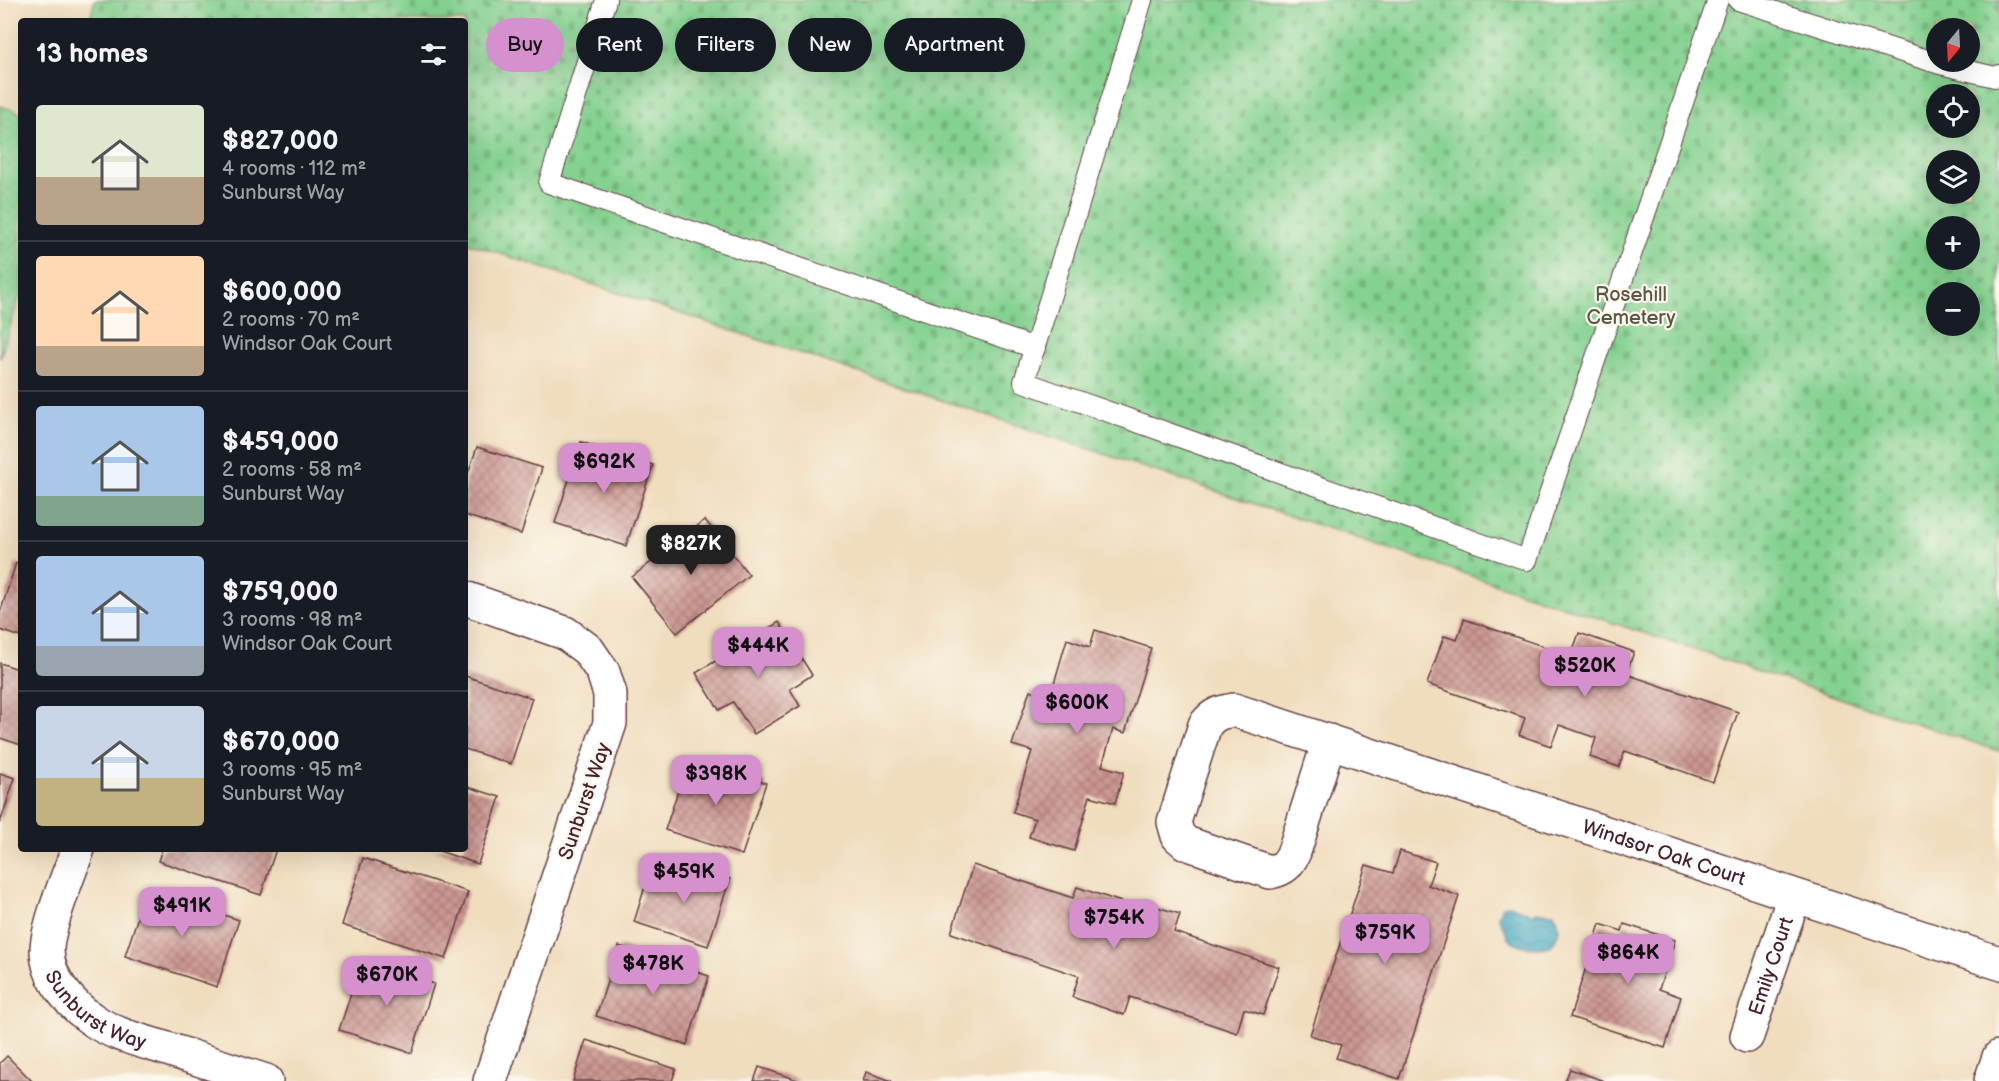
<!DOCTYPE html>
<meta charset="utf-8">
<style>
:root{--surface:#171b24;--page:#242831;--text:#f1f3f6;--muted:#9ea1a6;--line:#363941;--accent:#d690ce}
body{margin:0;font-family:"Balsamiq Sans",sans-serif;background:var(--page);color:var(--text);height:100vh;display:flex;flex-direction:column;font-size:22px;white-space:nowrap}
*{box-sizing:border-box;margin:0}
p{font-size:20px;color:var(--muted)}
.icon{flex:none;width:33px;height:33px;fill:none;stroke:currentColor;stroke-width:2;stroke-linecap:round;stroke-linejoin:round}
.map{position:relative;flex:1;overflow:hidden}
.drawer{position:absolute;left:18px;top:18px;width:450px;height:834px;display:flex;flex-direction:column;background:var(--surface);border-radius:6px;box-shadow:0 6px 24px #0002}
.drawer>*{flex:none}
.banner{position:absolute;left:486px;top:18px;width:570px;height:54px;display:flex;gap:12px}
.needle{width:39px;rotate:198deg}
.tools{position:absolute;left:1926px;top:18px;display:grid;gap:12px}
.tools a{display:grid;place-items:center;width:54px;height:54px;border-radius:50%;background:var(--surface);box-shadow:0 6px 24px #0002;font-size:30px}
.price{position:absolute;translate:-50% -51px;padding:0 14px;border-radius:12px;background:var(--accent);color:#111;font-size:20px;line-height:39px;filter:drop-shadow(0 2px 3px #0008)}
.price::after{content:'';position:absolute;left:50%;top:36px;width:18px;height:14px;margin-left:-9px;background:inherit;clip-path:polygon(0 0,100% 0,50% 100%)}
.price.current{background:#222;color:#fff}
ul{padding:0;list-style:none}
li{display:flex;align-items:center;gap:18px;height:150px;padding:0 18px}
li+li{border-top:2px solid var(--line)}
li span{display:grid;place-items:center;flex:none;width:168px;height:120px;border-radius:6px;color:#555}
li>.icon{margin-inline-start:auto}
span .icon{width:72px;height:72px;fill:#fffc;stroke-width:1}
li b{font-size:26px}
h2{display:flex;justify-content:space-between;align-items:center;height:72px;padding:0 18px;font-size:26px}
.chip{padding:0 21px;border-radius:27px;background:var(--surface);box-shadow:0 6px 24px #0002;font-size:21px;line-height:54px}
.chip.current{background:var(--accent);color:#111}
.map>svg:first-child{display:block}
.grass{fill:url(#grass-dots);stroke:#67785e;stroke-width:1.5}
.cemetery{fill:url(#cemetery-stones);stroke:#67785e;stroke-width:1.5;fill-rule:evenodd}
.water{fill:url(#water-waves);stroke:#466476;stroke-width:1.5}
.building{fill:url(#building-cross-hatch)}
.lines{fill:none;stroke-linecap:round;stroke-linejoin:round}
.service-casing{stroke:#633c41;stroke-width:22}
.minor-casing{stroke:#633c41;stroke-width:36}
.tertiary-casing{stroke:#633c41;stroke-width:36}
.service{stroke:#fff;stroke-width:20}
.minor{stroke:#fff;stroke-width:33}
.tertiary{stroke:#fff;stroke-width:33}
.labels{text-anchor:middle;stroke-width:4.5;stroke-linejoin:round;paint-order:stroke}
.park-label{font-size:20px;fill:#5b5549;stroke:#fbf7ec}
.street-label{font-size:20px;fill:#4a1f2b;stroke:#fbf7ec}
</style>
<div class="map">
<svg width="1999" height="1081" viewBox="0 0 1999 1081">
<defs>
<pattern id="grass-dots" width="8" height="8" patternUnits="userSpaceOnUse" patternTransform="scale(1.5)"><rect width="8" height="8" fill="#84d290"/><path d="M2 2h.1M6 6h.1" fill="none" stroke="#74b47c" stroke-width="1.8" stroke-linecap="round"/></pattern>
<pattern id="cemetery-stones" width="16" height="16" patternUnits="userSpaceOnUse" patternTransform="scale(1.5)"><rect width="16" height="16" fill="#84d290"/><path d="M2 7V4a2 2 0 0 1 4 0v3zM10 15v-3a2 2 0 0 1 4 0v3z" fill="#74b47c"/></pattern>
<pattern id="water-waves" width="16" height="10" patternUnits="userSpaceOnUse" patternTransform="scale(1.5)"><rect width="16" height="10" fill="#42a9c2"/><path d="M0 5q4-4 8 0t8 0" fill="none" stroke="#39899e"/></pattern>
<pattern id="building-cross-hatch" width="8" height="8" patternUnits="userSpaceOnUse" patternTransform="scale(1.5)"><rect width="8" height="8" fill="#cc9793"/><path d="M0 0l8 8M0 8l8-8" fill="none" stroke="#a87b78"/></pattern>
</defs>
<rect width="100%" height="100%" fill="#fbf7ec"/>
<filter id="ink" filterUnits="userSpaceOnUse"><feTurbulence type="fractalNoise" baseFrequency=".0167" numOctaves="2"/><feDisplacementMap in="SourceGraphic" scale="12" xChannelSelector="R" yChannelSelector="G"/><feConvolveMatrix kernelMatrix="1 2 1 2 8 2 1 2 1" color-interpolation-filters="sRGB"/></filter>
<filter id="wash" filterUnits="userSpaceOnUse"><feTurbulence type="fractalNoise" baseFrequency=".008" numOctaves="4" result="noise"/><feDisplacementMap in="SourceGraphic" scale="24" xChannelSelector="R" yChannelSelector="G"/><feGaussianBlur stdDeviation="1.35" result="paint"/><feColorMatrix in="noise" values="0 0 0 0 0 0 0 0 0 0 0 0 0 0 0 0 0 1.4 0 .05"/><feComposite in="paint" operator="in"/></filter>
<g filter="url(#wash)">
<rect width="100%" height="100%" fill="#f0ddbd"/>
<path class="grass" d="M0,106l17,5 4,4v177l-21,67z"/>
<path class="cemetery" d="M95,0h1904v751l-1534,-509v-221h-376zM1936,28h34v34h-34zM1936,94h34v34h-34zM1936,160h34v34h-34zM1936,226h34v34h-34zM1936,292h34v34h-34z"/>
<path class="water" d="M1510,905l21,9 8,-2 15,1c8,12 5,21 -2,32 -16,6 -29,2 -44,-6 -1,-10 -7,-14 -10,-23l4,-10z"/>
<g id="blocks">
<g class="building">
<path d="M581,442l72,23 -27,81 -71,-23z"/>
<path d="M477,447l65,21 -21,66 -56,-19v-33z"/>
<path d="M705,520l44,55 -72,58 -45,-56z"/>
<path d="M16,563l5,1v73l-21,-7v-17z"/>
<path d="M1464,619l107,37 8,-23 55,19 -8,22 112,38 -25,70 -88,-31 -6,16 -29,-10 6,-19 -37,-13 -8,21 -32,-11 6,-17 -98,-34 17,-48 13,4z"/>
<path d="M779,622l33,53 -22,14 10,17 -46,28 -21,-32 -14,8 -23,-37z"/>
<path d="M1095,630l56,18 -26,85 -12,-4 -11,37 22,6 -9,31 -25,-7 -16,55 -45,-14 6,-18 -22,-7 19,-61 -20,-6 18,-55 20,7 17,-58 23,8z"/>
<path d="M0,663l21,7v75l-21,-7z"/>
<path d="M465,676l67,22 -21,66 -46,-15z"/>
<path d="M689,758l77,25 -24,72 -77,-25z"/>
<path d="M0,773l15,5 -15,45z"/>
<path d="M465,786l35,11 -22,67 -45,-15h32z"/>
<path d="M162,849h114l-15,46 -103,-34z"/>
<path d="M1400,851l36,11 -8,23 31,11 -60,183 -63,-21 5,-13 -31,-10 56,-170 27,8z"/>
<path d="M363,858l105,34 -22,67 -104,-34z"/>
<path d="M680,863l50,16 -22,67 -74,-24 14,-45 25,8z"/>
<path d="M973,865l100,33 4,-11 65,22 2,-6 36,11 -6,18 105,35 -16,48 -19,-6 -7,24 -107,-36 -6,18 -52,-18 7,-21 -128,-43z"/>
<path d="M147,889l92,31 -22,67 -92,-31z"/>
<path d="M1600,924l22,7 2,-7 51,16 -16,49 22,8 -16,51 -95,-31z"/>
<path d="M619,946l90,30 -22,69 -91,-29z"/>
<path d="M362,960l72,24 -22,69 -73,-23z"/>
<path d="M586,1040l90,29 -4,12h-99z"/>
<path d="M7,1056l25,25h-32v-18z"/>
<path d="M759,1067l42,14h-47z"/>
<path d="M1570,1069l34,12h-39z"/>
<path d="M866,1072l26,9h-29z"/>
</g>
</g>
</g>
<g filter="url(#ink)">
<use href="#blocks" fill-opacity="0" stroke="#633c41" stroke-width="1.5"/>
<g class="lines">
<g class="service-casing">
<g id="service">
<path d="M606,0l-57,183 486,165"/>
<path d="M1142,0l-118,382 503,178 191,-560"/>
<path d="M1738,0l202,64 55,13 4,-2"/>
</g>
</g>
<g class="minor-casing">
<g id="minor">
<path d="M465,598l100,35 23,17 15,22 7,22v29l-120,358"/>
<path id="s1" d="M1329,741l-35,111c-6,13 -10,17 -24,20l-84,-29 -8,-7 -4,-14 31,-97c8,-11 16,-13 29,-15l765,253"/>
<path id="s2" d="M78,849c-9,25 -31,77 -31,101 0,28 24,55 46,70 20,14 45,20 68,27 35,11 70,23 105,34"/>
<path id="s3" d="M1747,1036l47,-140"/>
</g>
</g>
<g class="tertiary-casing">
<path id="tertiary" d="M1991,1081l8,-24"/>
</g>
<use href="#service" class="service"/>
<use href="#minor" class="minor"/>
<use href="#tertiary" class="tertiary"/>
</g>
</g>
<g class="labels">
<g class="park-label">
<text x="1631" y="301">Rosehill<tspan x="1631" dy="23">Cemetery</tspan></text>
</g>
<g class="street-label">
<text transform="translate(584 801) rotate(-71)" y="7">Sunburst Way</text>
<text dy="7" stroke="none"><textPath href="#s1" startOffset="852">Windsor Oak Court</textPath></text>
<text dy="7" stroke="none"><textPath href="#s3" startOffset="74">Emily Court</textPath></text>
<text dy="7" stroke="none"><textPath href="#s2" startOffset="189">Sunburst Way</textPath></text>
</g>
</g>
</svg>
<div class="tools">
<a><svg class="needle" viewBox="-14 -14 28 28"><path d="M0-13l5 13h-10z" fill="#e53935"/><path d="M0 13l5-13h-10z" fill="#9ea1a6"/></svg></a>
<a><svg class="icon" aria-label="locate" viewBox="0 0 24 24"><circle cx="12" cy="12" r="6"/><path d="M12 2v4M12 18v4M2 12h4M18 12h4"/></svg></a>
<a><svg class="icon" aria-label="layers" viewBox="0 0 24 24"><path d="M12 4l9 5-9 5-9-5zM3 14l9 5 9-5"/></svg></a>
<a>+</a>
<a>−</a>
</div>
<b class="price" style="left:604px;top:494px">$692K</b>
<b class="price current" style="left:691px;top:576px">$827K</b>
<b class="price" style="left:758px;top:678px">$444K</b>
<b class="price" style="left:1585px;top:698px">$520K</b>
<b class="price" style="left:1077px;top:735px">$600K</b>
<b class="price" style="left:716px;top:806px">$398K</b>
<b class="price" style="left:684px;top:904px">$459K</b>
<b class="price" style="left:182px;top:938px">$491K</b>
<b class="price" style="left:1114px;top:950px">$754K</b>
<b class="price" style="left:1385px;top:965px">$759K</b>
<b class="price" style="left:1628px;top:985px">$864K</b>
<b class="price" style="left:653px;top:996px">$478K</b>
<b class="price" style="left:387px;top:1007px">$670K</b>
<div class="banner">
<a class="chip current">Buy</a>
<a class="chip">Rent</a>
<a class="chip">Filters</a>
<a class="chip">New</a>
<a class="chip">Apartment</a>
</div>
<section class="drawer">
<h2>13 homes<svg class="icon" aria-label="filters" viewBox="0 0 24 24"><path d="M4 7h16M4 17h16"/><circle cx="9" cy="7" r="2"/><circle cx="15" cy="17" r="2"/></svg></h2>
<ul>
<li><span style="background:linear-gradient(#dfe7d0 60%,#b9a48a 0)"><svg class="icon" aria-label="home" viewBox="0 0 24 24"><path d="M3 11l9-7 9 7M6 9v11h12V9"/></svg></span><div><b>$827,000</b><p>4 rooms · 112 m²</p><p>Sunburst Way</p></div></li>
<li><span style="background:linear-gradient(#ffd9b3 75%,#b9a48a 0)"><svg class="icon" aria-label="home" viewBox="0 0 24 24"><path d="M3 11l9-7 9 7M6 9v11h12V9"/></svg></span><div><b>$600,000</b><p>2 rooms · 70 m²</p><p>Windsor Oak Court</p></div></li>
<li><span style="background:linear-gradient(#a9c7e8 75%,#7fa58c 0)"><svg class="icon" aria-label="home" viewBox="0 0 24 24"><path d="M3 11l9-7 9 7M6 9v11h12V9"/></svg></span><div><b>$459,000</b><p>2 rooms · 58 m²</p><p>Sunburst Way</p></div></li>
<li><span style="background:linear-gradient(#a9c7e8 75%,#9aa5b1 0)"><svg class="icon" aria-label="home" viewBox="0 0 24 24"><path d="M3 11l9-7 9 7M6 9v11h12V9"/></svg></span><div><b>$759,000</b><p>3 rooms · 98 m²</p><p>Windsor Oak Court</p></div></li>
<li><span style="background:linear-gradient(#c9d6e8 60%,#c2b280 0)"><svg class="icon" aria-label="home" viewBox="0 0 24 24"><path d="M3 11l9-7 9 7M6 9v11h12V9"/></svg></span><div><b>$670,000</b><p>3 rooms · 95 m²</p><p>Sunburst Way</p></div></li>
</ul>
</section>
</div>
